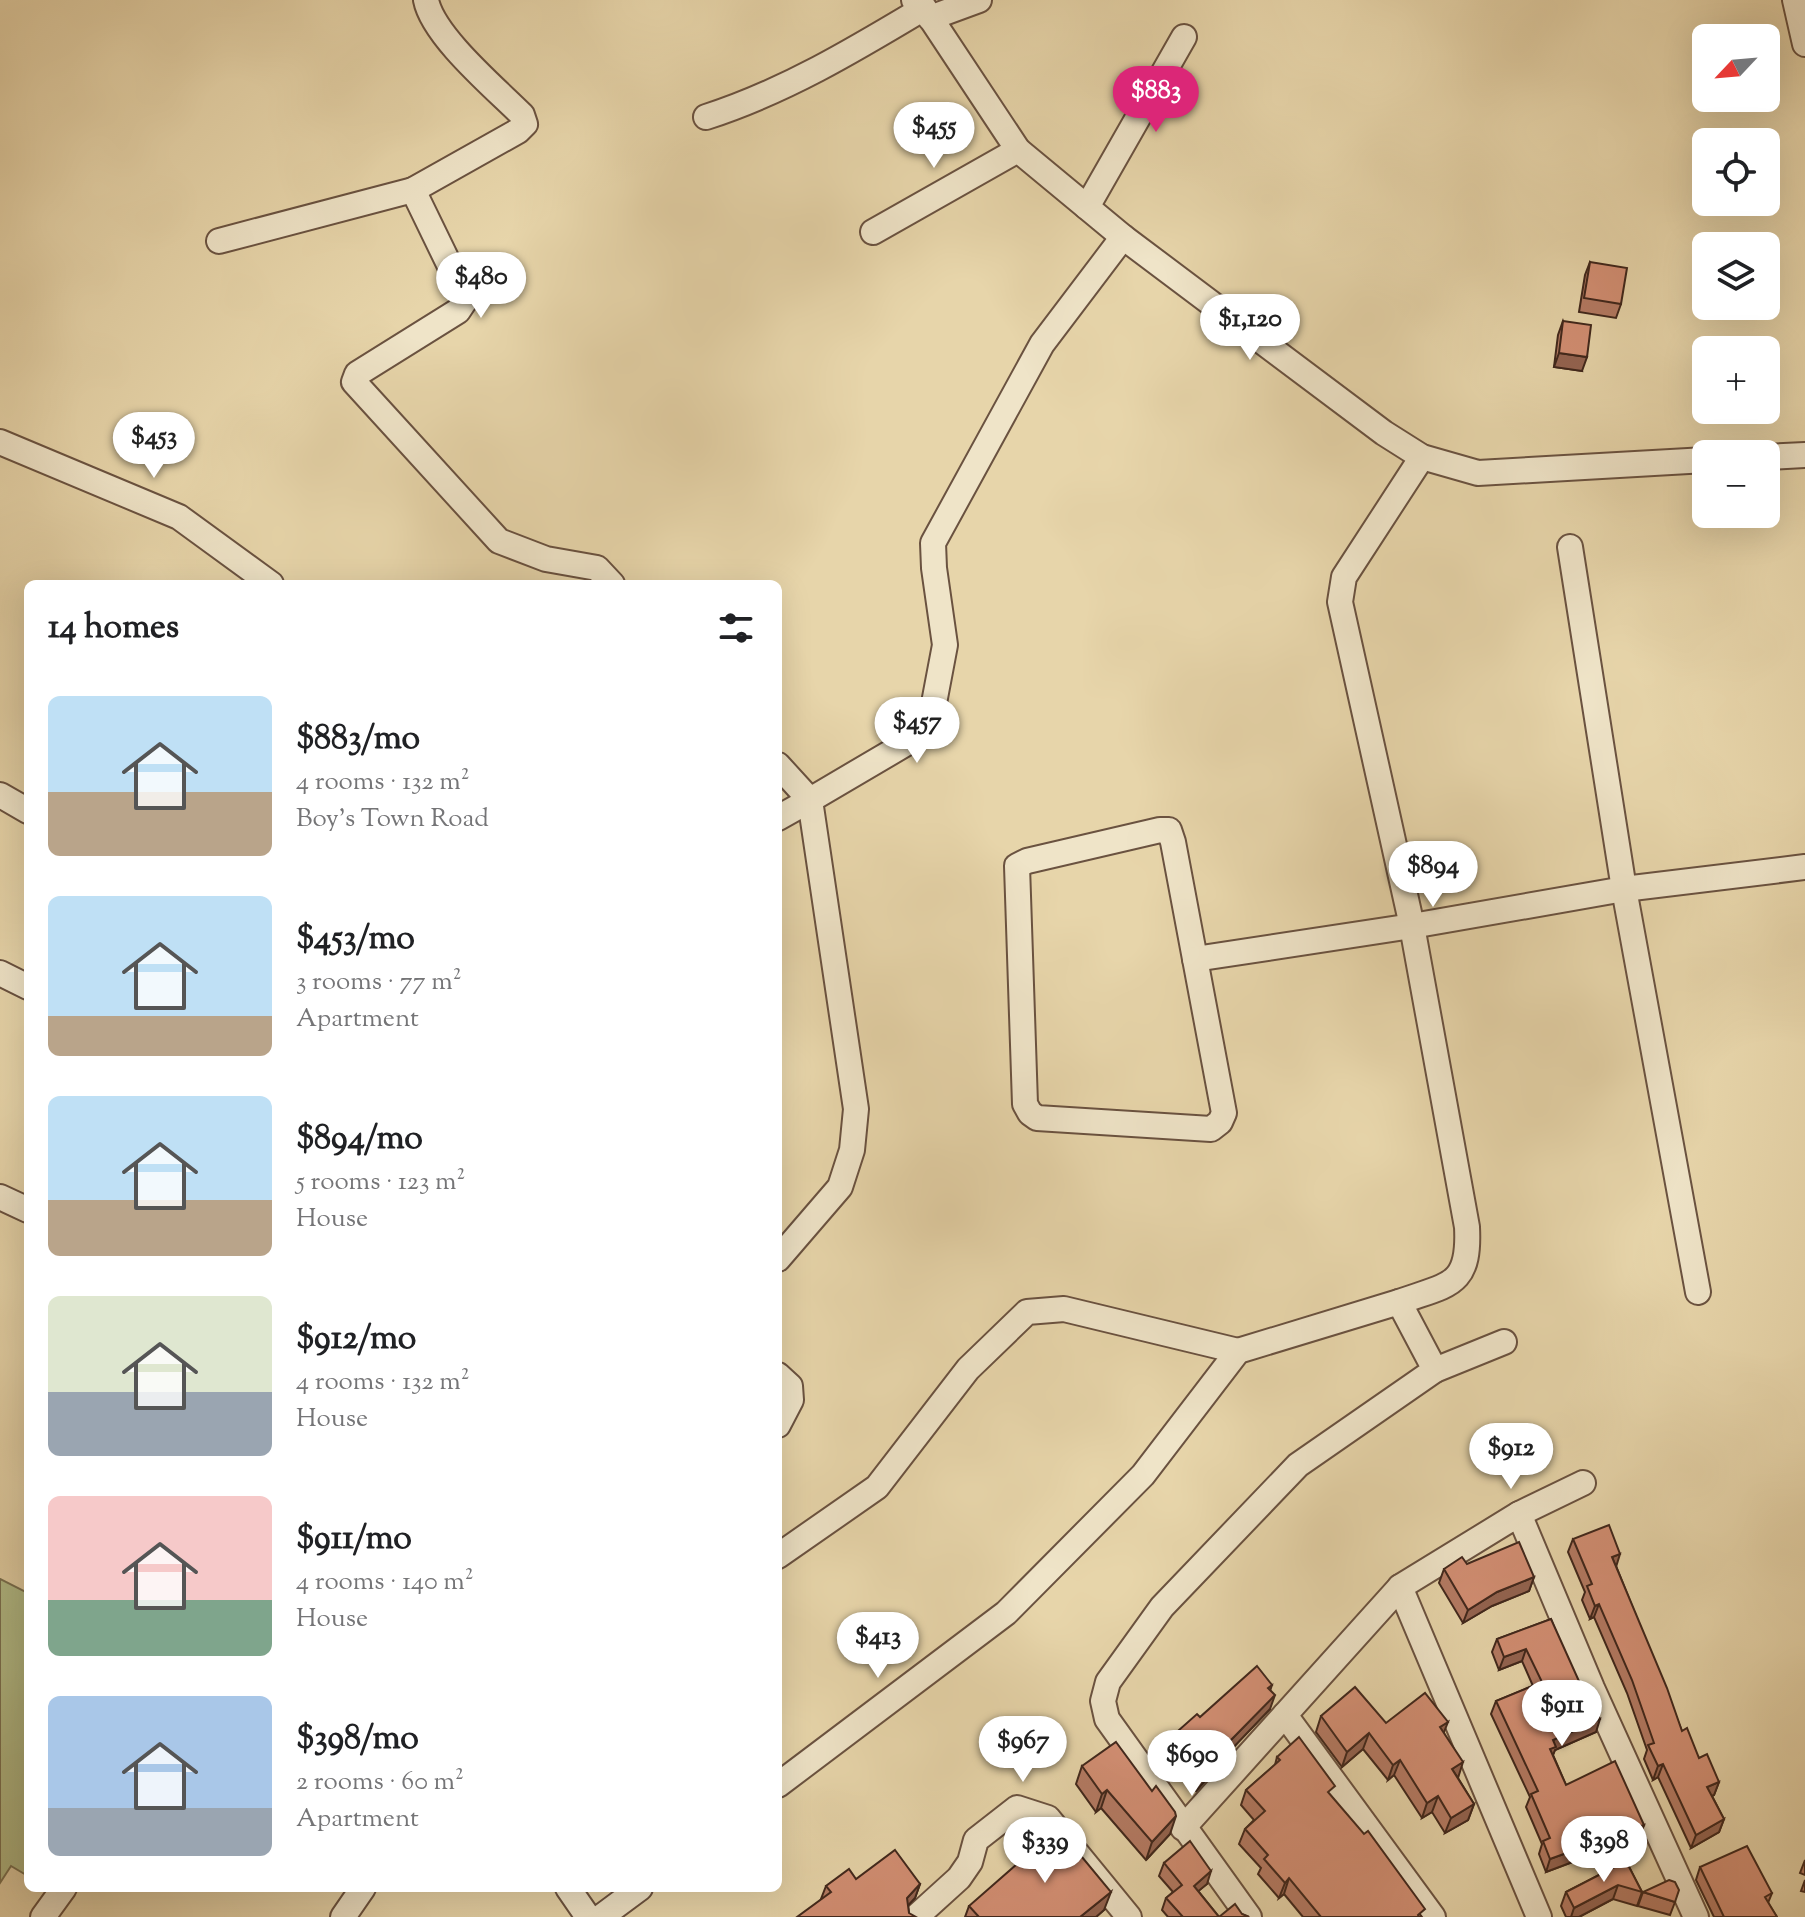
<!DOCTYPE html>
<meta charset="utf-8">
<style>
:root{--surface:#fff;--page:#f6f6f6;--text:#202124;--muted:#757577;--accent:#db2777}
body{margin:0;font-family:"Sorts Mill Goudy",serif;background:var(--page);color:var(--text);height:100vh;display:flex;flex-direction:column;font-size:30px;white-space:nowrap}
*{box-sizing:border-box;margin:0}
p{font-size:26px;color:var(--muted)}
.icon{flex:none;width:44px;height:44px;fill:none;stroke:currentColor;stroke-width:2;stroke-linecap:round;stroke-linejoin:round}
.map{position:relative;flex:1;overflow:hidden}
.sheet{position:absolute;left:24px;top:580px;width:758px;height:1312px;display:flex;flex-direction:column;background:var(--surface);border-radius:12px;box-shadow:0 8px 32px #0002}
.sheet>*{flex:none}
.needle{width:52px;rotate:244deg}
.tools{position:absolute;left:1692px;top:24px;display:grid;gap:16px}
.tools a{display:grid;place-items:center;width:88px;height:88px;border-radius:12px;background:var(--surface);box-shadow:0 8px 32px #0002;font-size:40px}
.price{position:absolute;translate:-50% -68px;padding:0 18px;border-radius:28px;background:#fff;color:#222;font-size:26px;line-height:52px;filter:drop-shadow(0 2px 4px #0008)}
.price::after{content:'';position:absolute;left:50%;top:48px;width:24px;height:18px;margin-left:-12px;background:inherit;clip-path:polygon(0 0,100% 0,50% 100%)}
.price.active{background:var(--accent);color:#fff}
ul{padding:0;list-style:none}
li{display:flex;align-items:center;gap:24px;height:200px;padding:0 24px}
li span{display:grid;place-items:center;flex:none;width:224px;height:160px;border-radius:12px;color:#555}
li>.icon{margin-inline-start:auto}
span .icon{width:96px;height:96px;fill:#fffc;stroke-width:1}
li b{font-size:34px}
h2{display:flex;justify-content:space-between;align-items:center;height:96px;padding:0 24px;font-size:34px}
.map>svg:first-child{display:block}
.green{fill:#b3be8a;stroke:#7a7253;stroke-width:2}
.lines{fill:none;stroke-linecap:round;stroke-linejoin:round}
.minor-casing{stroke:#6a5240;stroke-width:28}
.minor{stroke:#efe4c8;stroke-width:24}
.wall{fill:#b57b64;stroke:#40271c;stroke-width:2}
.shaded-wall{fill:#946451;stroke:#40271c;stroke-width:2}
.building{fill:#d38f74;stroke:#40271c;stroke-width:2}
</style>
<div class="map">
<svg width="1805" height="1917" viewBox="0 0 1805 1917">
<rect width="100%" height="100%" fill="#e7d5aa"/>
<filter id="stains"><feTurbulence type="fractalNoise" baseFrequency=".0025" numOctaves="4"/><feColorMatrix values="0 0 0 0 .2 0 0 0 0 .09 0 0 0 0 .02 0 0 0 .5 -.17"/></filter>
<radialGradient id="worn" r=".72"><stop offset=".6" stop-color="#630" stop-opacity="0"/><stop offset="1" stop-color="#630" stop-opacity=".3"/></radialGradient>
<path class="green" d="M0,1579l28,14v283l-17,-10 -11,17z"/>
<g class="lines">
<g class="minor-casing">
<g id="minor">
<path d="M426,0c7,36 69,88 96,115l3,9 -7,7 -105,59 50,103 1,9 -6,9 -101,63 -3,8 145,159 47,18 51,9 15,16"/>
<path d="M914,0l10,8 94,142 105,87 261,196 38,24 56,16 228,-13"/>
<path d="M1795,0l10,44"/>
<path d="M930,18l49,-18"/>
<path d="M706,117c78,-25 148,-67 218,-109"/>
<path d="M1087,207l97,-170"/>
<path d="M873,232l145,-82"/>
<path d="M219,241l194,-51"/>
<path d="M0,442l179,75 92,67"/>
<path d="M1766,457l39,-2"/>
<path d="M1570,547l54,342 74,403"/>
<path d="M778,765l32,35 -32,18"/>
<path d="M0,795l28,16"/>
<path d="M1160,830h9l4,12 51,271 -4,9 -9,7 -174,-11 -7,-5 -5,-9 -8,-238 10,-5z"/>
<path d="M1195,959l217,-33 212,-37 181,-22"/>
<path d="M0,973l28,14"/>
<path d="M0,1197l28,13"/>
<path d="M778,1259l62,-72 12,-37 4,-41 -46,-309 107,-63 14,-18 14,-74 -11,-77 -1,-25 109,-199 81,-107"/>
<path d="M1399,1302c50,-18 71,-15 68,-75l-55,-301 -72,-324 4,-25 78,-120"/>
<path d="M1435,1370l69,-28"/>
<path d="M778,1375l12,11 1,14 -13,25"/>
<path d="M1519,1514l64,-31"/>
<path d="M778,1556l99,-69 91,-118 59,-57 37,-3 174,42"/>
<path d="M1400,1587l139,330"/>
<path d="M1285,1715l148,202"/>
<path d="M778,1785l228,-172 137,-138 95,-124 161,-49 36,68 -137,95 -136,142 -54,75 -5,19 4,18 142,198"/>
<path d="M1183,1828l217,-241 119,-73 73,174 104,229"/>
<path d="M568,1888l20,29"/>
<path d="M43,1917l21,-29"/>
<path d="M343,1917l20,-29"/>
<path d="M601,1917l39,-29"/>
<path d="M916,1917l43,-39 11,-16 6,-22 41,-32 31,10 81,99"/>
</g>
</g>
<use href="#minor" class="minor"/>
</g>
<g class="wall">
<path d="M1590,262l31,42 -5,14 -37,-6 6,-37z"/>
<path d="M1563,321l19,50 -28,-4 4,-32z"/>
<path d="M1573,1539l43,27 66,165 17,27 20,24 -5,13 -2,1 12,23 -5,13 -28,16 -33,-71 -5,3 -9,-21 3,-9 -20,-57 -33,-76 -4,2 -8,-19 3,-8 -17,-40z"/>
<path d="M1444,1569l90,8 -5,14 -37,15 -29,17 -24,-40z"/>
<path d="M1551,1619l45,113 -41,18 -2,5 13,30 78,40 -5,12 -93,35 -7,-18 3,-10 -16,-37 4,-10 -39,-83 5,-13 37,-15 -11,-25 -23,9 -7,-18 5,-13z"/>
<path d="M1272,1685l-2,6v18l-45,47 -3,6 -26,29 -5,-6 1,-3 -27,-30 5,-14 30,-21z"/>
<path d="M1321,1716l65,7 58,10 14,45 16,26 -6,16 -23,13 -13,-21 -10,6 -28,-43 -6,5 -25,-31 -21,18 -26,-35z"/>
<path d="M1277,1757l54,39 91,121h-119l-19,-23 -5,4 -21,-24 3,-6 -22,-24 6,-15 9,-9 -13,-15 5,-15 29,-25z"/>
<path d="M1082,1766l88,68 -24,26 -45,-52 -5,4 -20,-28z"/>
<path d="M1805,1860v15l-5,-2z"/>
<path d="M1626,1861l16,31 -5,14 -24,-7 -34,18h-13l-5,-11 5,-14z"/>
<path d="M1164,1863l43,21 -9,7 21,26 23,-3 7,3h-81l-6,-7 4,-12 7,-6 -14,-16z"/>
<path d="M1700,1867l72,26 -4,10 9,14h-63l-18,-37z"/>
<path d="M856,1879l64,5 -5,14 -7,7 1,8 -88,-14 5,-13z"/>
<path d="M1805,1880v12l-4,-1z"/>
<path d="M1643,1892l32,10 -5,13 -32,-9z"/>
<path d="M969,1906l135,4 -8,7h-131z"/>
</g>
<g class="shaded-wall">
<path d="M1559,353l28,4 -5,14 -28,-4z"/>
<path d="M1620,1554l-4,13 -4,-10z"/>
<path d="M1534,1577l-5,14 -37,15 -29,17 5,-13 29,-18z"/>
<path d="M1599,1604l-5,13 -4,2 5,-13z"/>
<path d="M1526,1649l-4,12 -23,9 5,-13z"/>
<path d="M1275,1695l-5,14 -45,47 -3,6 -26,29 5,-14 24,-31z"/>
<path d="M1600,1719l-4,13 -41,18 -4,10 -2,-8 4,-12z"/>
<path d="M1448,1722l-6,15 -2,-10z"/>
<path d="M1369,1733l-6,16 -21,18 5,-15z"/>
<path d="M1400,1760l-6,15 -6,5 5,-15z"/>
<path d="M1463,1762l-5,16 -6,-9z"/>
<path d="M1663,1764l-5,13 -5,3 5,-14z"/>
<path d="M1719,1782l-5,13 -12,5 5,-13z"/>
<path d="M1107,1790l-6,18 -5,4 6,-18z"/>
<path d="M1438,1796l-6,16 -10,6 5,-15z"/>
<path d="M1474,1804l-6,16 -23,13 6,-15z"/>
<path d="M1176,1816l-6,18 -24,26 6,-18z"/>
<path d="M1724,1819l-5,13 -28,16 5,-13z"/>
<path d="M1644,1825l-5,12 -93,35 4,-13z"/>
<path d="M1211,1871l-4,13 -17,14 4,-12z"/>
<path d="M1289,1878l-5,16 -5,4 6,-15z"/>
<path d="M920,1884l-5,14 -13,14 5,-14z"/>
<path d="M1618,1885l-5,14 -34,18h-8l3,-9z"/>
<path d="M1111,1892l-7,18 -8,7h-16z"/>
</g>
<g class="building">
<path d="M1590,262l37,6 -6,36 -37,-6z"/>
<path d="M1563,321l28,4 -4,32 -28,-4z"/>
<path d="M1609,1525l11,29 -8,3 55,131 15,43 5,-3 12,30 8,-4 12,28 -12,5 17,32 -28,16 -33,-71 -5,2 -10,-21 6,-2 -22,-63 -33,-76 -4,2 -8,-20 5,-2 -19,-45z"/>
<path d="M1519,1542l15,35 -37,15 -29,18 -24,-41 18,-12 5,7z"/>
<path d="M1551,1619l36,80 3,-1 10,21 -47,21 3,7 -6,2 16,36 49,-24 29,64 -94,34 -7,-18 7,-3 -19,-44 7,-3 -42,-90 46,-19 -16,-33 -22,8 -7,-18z"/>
<path d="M1257,1666l15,19 -4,3 7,7 -50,51 2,2 -26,29 -5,-6 2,-2 -28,-31 27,-24 3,3z"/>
<path d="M1355,1687l31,36 39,-30 23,29 -8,5 23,35 -11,7 22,35 -23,14 -13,-22 -11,7 -27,-43 -7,5 -24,-32 -22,19 -26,-36z"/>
<path d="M1299,1737l36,49 -7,6 36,42 4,-3 57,78 -7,6 1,2h-98l-32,-39 -4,5 -21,-24 4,-4 -23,-26 20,-18 -19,-21 34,-30 -3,-3z"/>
<path d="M1116,1742l36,49 4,-5 19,26 1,4 -24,26 -45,-52 -5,4 -20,-28z"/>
<path d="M1058,1828l53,64 -31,25h-101l-10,-11z"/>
<path d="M1190,1841l21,30 -17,15 25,31 16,-13 7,10 7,3h-66l-17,-19 16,-13 -18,-22z"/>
<path d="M1747,1846l25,47 -7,4 12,20h-53l-24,-50z"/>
<path d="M895,1850l25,34 -13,14 2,15 7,4h-119l34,-25 -5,-6 23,-17 7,10z"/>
<path d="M1626,1861l16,31 -24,-7 -44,23 -8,-16z"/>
<path d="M1669,1880l6,2 4,8 -4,12 -32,-10z"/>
</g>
<rect width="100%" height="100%" filter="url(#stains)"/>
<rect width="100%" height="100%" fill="url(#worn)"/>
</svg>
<div class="tools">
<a><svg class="needle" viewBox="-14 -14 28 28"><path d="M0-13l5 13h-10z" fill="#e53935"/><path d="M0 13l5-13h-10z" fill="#757577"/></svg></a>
<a><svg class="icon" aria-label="locate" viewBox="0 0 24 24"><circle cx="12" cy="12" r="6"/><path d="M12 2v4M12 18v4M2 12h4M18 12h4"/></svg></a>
<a><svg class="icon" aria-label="layers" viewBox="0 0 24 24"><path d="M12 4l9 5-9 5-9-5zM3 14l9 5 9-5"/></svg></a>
<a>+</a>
<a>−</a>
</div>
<b class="price active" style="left:1156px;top:134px">$883</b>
<b class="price" style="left:934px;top:170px">$455</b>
<b class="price" style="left:481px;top:320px">$480</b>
<b class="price" style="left:1250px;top:362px">$1,120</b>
<b class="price" style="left:154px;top:480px">$453</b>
<b class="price" style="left:917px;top:765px">$457</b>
<b class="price" style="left:1433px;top:909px">$894</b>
<b class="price" style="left:1511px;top:1491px">$912</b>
<b class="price" style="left:878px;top:1680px">$413</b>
<b class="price" style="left:1562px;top:1748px">$911</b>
<b class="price" style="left:1023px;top:1784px">$967</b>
<b class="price" style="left:1192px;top:1798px">$690</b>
<b class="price" style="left:1604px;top:1884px">$398</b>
<b class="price" style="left:1045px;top:1885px">$339</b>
<section class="sheet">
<h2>14 homes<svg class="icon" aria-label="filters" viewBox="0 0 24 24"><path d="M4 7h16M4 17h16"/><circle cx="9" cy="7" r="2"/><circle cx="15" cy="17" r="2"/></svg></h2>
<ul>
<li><span style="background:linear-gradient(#bfe0f5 60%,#b9a48a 0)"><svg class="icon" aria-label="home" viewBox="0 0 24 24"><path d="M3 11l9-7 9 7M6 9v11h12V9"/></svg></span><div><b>$883/mo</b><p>4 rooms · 132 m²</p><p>Boy's Town Road</p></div></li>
<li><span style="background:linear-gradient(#bfe0f5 75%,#b9a48a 0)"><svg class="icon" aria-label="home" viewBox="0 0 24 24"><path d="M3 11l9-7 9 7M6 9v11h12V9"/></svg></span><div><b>$453/mo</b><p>3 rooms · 77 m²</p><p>Apartment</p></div></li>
<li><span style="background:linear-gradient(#bfe0f5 65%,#b9a48a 0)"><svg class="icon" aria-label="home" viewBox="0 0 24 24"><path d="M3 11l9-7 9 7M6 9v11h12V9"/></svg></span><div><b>$894/mo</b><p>5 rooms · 123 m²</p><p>House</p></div></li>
<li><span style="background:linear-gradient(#dfe7d0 60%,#9aa5b1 0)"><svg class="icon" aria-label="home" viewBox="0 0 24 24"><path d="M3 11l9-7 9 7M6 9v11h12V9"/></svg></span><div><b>$912/mo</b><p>4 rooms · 132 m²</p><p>House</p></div></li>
<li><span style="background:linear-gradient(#f6c9c9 65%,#7fa58c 0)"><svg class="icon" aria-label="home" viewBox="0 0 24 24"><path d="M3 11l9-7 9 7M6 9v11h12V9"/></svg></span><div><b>$911/mo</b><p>4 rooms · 140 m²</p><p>House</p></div></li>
<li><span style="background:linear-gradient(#a9c7e8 70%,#9aa5b1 0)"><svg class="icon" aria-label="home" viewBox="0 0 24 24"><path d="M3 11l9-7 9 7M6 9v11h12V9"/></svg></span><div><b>$398/mo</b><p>2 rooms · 60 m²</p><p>Apartment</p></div></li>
</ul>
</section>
</div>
